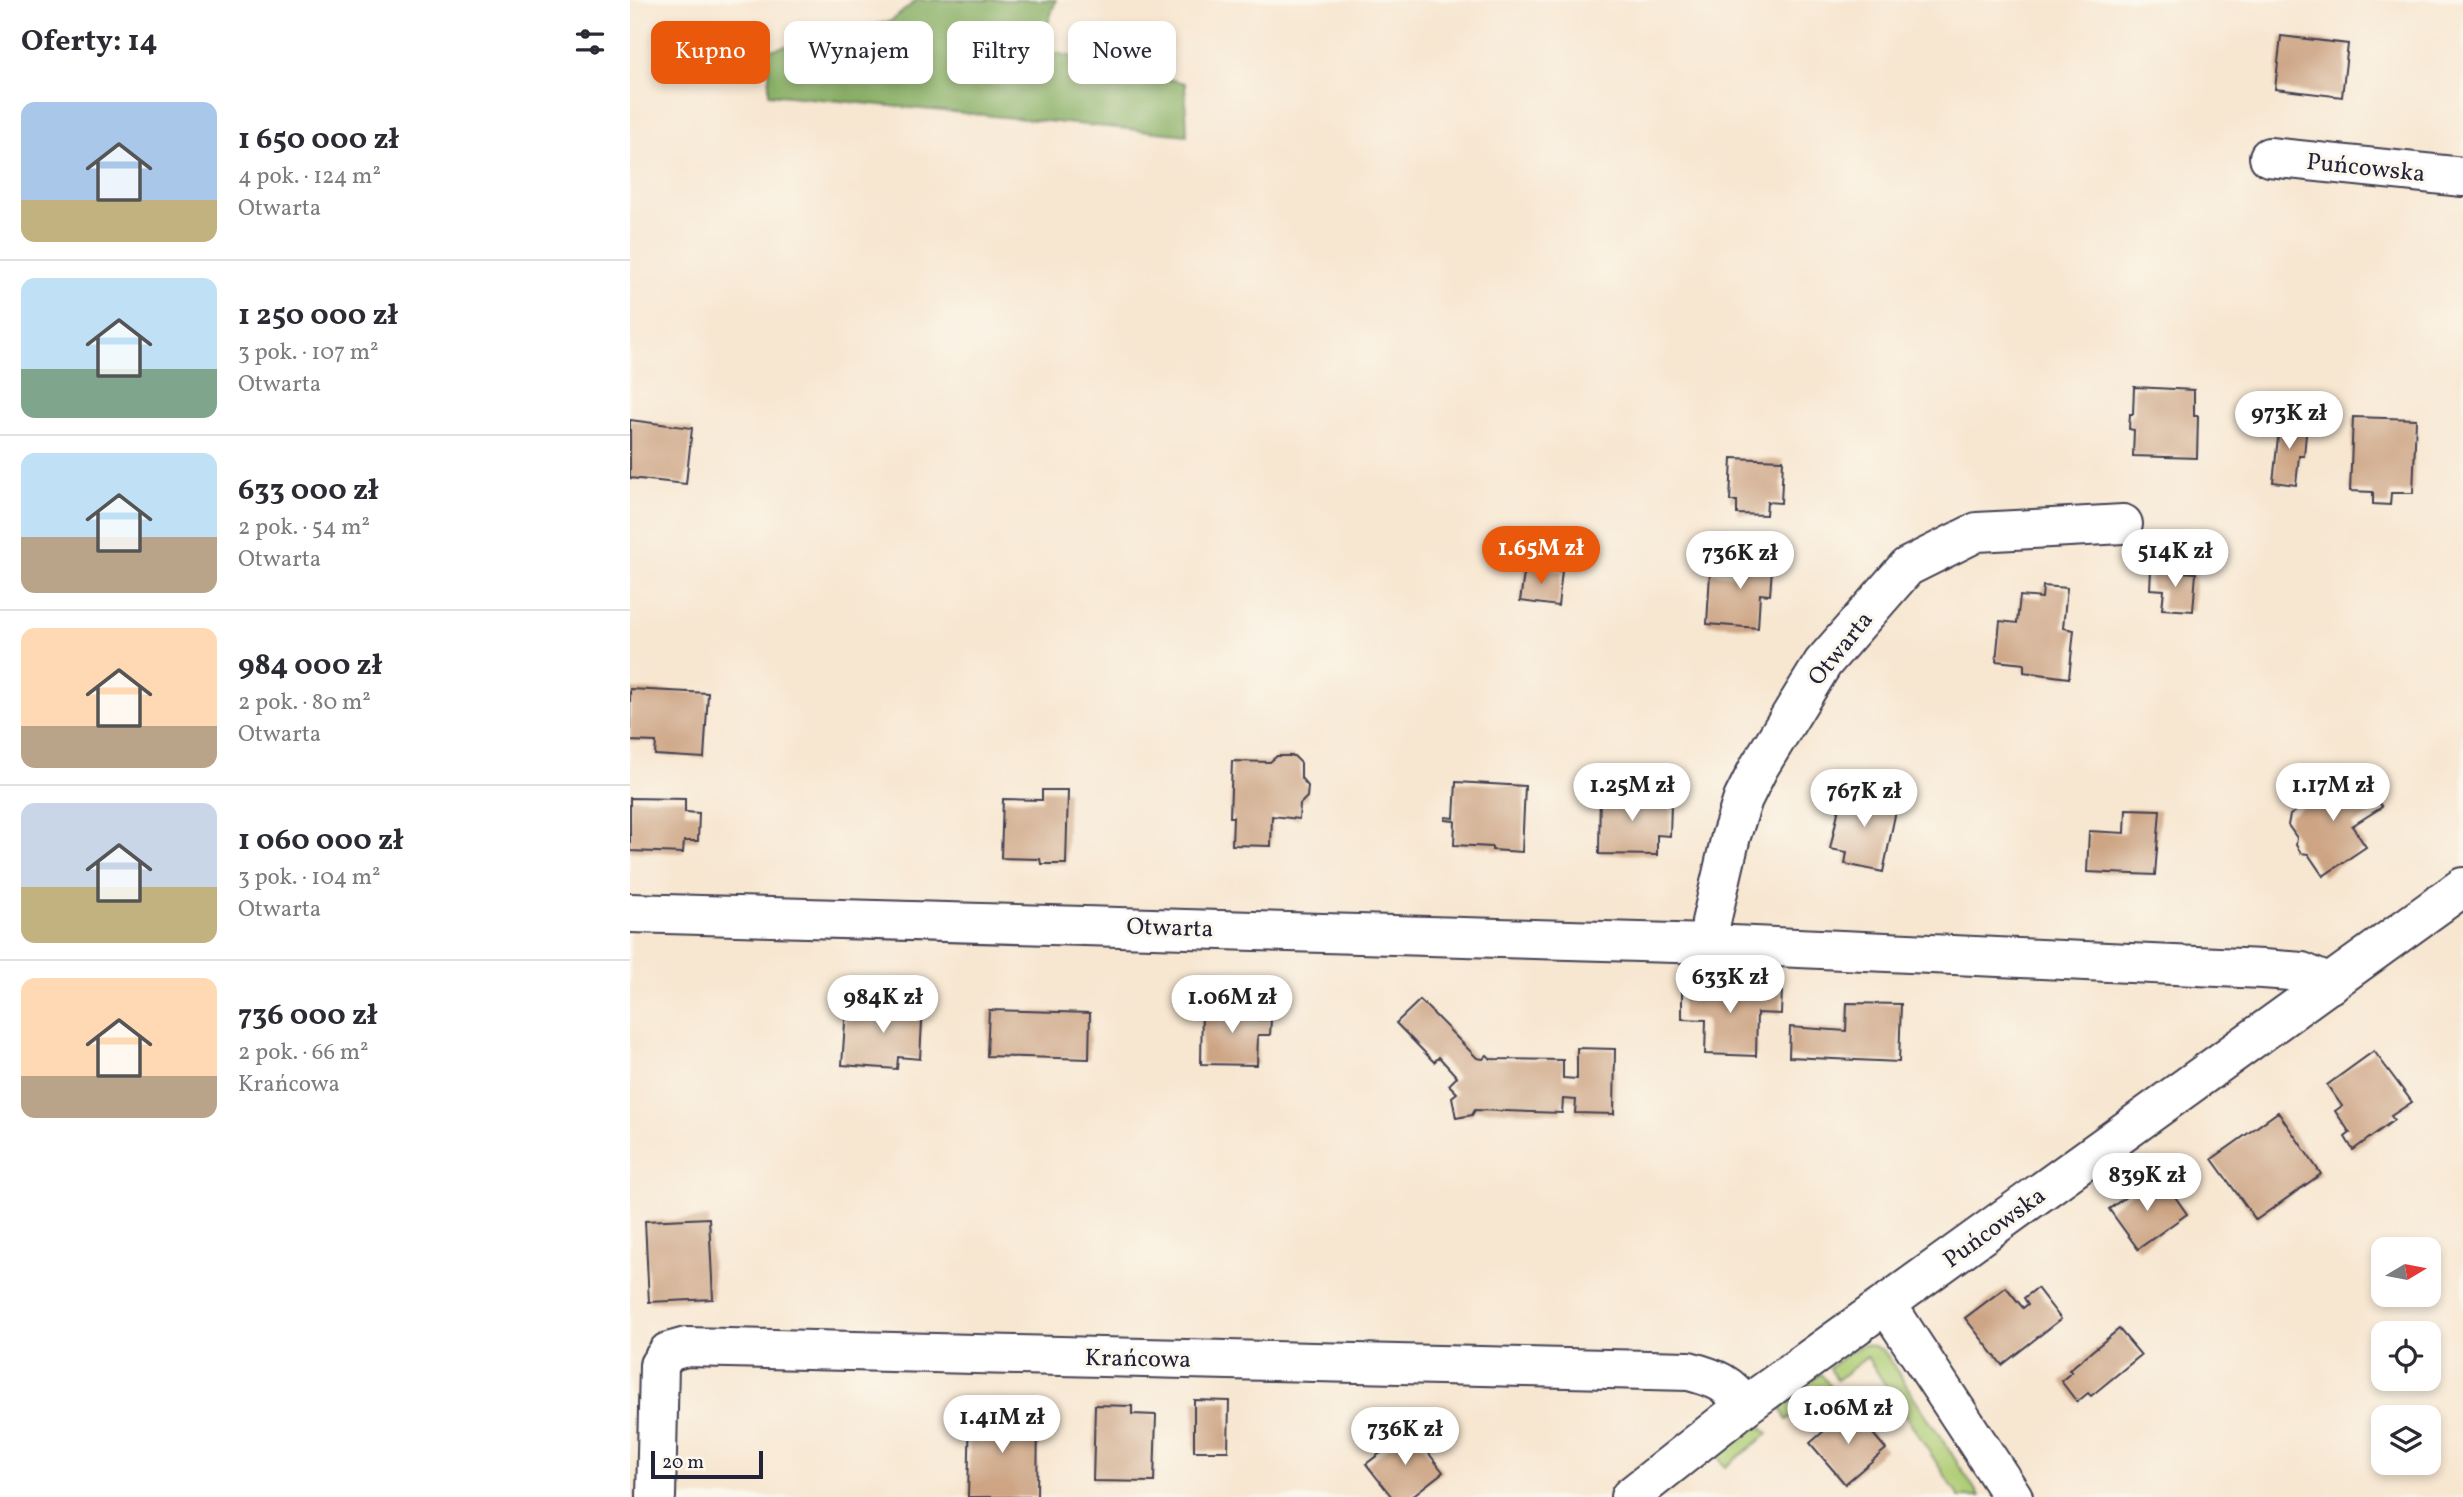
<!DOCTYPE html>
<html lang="pl">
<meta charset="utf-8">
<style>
:root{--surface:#fff;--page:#f7f7f7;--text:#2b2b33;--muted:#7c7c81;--line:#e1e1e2;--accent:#ea580c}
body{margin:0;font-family:Vollkorn,serif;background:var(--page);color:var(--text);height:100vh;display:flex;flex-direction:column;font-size:26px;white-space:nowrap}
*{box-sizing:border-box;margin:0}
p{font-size:23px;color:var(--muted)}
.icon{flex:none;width:38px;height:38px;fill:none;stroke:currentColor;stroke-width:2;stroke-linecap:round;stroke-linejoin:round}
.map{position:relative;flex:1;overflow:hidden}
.panel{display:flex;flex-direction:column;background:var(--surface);width:630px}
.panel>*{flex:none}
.hud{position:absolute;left:21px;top:21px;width:665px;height:63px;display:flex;gap:14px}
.needle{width:46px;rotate:80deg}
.fabs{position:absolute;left:1741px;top:1237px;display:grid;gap:14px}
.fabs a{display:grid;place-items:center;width:70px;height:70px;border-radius:14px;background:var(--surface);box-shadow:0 4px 10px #0003;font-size:35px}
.scale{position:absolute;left:21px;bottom:18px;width:112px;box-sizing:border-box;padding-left:7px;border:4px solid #22223b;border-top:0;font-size:19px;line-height:24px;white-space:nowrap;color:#22223b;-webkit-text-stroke:5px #fbf7ec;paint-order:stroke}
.price{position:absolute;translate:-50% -60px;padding:0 16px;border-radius:24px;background:#fff;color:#222;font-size:23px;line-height:46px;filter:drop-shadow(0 2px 4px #0008)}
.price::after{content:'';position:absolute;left:50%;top:42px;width:21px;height:16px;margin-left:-10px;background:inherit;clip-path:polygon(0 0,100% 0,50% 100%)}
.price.active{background:var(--accent);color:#fff}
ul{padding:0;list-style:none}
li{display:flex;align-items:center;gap:21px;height:175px;padding:0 21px}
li+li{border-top:2px solid var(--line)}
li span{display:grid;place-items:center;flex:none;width:196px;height:140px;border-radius:14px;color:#555}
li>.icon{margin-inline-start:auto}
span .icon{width:84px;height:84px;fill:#fffc;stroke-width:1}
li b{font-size:30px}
h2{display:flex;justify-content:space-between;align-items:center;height:84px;padding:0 21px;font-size:30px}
.chip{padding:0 24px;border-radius:14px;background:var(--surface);box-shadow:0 4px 10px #0003;font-size:24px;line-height:63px}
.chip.active{background:var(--accent);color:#fff}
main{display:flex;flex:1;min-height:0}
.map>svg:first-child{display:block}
.green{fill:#aecc74;stroke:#687758;stroke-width:2}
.forest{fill:#8ab066;stroke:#566950;stroke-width:2}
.building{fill:#cda585}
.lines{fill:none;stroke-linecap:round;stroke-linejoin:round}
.minor-casing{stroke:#423f51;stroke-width:42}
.minor{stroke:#fff;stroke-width:38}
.labels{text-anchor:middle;stroke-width:6;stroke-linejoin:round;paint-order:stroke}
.street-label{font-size:24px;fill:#22223b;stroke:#fbf7ec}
</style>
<main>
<section class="panel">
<h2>Oferty: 14<svg class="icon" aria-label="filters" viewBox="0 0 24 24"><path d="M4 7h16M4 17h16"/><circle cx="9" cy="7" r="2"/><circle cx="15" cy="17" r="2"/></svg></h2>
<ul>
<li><span style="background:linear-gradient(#a9c7e8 70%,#c2b280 0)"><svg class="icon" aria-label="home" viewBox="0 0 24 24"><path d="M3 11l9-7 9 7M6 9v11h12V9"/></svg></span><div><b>1 650 000 zł</b><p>4 pok. · 124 m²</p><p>Otwarta</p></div></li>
<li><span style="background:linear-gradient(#bfe0f5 65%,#7fa58c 0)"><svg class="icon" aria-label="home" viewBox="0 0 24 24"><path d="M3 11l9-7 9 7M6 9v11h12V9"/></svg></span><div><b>1 250 000 zł</b><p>3 pok. · 107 m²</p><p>Otwarta</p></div></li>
<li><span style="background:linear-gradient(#bfe0f5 60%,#b9a48a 0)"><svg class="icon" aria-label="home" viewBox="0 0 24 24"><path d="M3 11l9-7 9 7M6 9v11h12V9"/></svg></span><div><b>633 000 zł</b><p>2 pok. · 54 m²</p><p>Otwarta</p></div></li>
<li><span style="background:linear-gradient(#ffd9b3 70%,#b9a48a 0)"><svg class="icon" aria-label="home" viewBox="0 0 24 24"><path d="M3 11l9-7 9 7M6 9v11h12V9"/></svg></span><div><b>984 000 zł</b><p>2 pok. · 80 m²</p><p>Otwarta</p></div></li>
<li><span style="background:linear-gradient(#c9d6e8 60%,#c2b280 0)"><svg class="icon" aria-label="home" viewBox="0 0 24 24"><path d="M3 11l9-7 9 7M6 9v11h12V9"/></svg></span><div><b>1 060 000 zł</b><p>3 pok. · 104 m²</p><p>Otwarta</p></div></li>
<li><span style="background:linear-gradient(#ffd9b3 70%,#b9a48a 0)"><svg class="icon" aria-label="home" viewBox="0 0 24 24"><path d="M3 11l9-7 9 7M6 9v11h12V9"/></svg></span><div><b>736 000 zł</b><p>2 pok. · 66 m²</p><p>Krańcowa</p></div></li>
</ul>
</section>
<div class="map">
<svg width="1833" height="1497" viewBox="0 0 1833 1497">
<rect width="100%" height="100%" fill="#fbf7ec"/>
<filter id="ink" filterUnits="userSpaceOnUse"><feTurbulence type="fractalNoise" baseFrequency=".0143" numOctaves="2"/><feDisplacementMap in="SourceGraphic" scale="14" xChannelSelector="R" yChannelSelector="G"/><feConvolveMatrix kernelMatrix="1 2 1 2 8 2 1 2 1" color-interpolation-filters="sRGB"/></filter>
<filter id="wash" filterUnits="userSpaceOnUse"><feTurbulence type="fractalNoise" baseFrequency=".00686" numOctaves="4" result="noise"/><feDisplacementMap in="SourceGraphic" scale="28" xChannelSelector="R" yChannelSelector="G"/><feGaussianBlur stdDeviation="1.57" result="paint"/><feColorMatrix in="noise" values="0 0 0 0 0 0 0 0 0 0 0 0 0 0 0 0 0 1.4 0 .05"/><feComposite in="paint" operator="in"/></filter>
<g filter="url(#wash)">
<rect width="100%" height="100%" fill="#f7e6d0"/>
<g class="green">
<path d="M1233,1345l11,1 9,4 97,147h-21l-92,-140 -30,23 -8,-12 24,-18z"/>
<path d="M1191,1374l9,12 -43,34 -9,-15z"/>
<path d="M1126,1422l12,12 -43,33 -9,-13z"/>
</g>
<path class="forest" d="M287,0h139l-17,49 146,34 2,52 -418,-41v-44l122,-29z"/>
<g id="blocks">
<g class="building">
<path d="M1651,36l67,8 -6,53 -67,-8z"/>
<path d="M1504,387l60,3v26h4l-1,42 -64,-2 1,-26 -5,-1 1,-15h3z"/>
<path d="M1723,417l63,2 -3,74h-22l-1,12 -17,-1v-12l-23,-1z"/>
<path d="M0,420l62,8 -6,56 -56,-6z"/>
<path d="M1650,420l27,3 -3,33h-5l-3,29 -23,-3z"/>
<path d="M1102,458l51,2 -2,43 -14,-1 -1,13 -29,-1v-13h-7z"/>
<path d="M1104,553l39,2 -3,40 -10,-1 -2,34 -51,-4 3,-51 23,2z"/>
<path d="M895,567l37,4 -4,35 -38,-5z"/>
<path d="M1521,570l45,3 -3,38 -31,-2 2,-19 -14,-1z"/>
<path d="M1413,586l24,2 -4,40 11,2 -5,48 -45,-6v-8l-28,-3 4,-40 17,2 3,-27 22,2z"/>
<path d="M0,689l78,4 -4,65 -49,-3 1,-13 -26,-1z"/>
<path d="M647,756h17l7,7v15l7,8 -1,11 -7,7 -1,15 -27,-3 -1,30 -39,-1 1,-28h-3l2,-56 38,1z"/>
<path d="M1729,773l23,34 -30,19 14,21 -43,29 -15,-22 -7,-1 -5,-8 1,-7 -9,-13 2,-10 18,-12 4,-11 12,-8 6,9z"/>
<path d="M826,782l69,4 -3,66 -30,-2v-3l-38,-2 1,-24 -10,-1v-3l9,1z"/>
<path d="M1213,789l55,12 -15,71 -38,-8 2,-12 -17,-3z"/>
<path d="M412,790h26l-2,74h-25l-1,-5 -39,-1 2,-59 39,1z"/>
<path d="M970,792l58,1v11h13l-1,32 -13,-1v20l-58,-1z"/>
<path d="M0,798l55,1v13l14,1 -1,28h-14l-1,12 -53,-2z"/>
<path d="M1496,809l34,1 -5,65 -68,-3 2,-41 36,2z"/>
<path d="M1052,985l100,4 -1,25 -24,-1 -1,43 -51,-2 1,-34 -24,-1z"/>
<path d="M272,1000l21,2 -3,57 -22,-2 -1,12 -55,-4 4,-56 18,1 1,-8 36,5z"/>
<path d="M790,1000l57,58 6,1 4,-4 4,4 72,1v18l14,1v-31l38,1 -1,65 -39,-1 1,-13 -13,-1 -1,14 -87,-3 -3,5 -16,3 -4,-21 5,-4 -8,-8 8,-8 -18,-20 -5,5 -38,-39z"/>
<path d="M599,1003h29v17h13l-1,15h-12l-1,30 -56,-1 1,-55 27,1z"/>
<path d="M1217,1003l54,1 -2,58 -110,-5 1,-30 56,4z"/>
<path d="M359,1010l101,3 -1,46 -102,-3z"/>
<path d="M1744,1051l38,51 -21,14 3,4 -41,30 -8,-13 5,-4 -15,-22 7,-5 -15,-21z"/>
<path d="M1648,1112l43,62 -65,46 -44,-61z"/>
<path d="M1521,1179l12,17 8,-5 16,23 -49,35 -29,-40z"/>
<path d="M79,1218l4,81 -64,3 -4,-81z"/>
<path d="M1376,1287l17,21 5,-4 -4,-6 13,-10 24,31 -59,46 -37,-47z"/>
<path d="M1489,1329l22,26 -50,41 -3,-3 -11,9 -16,-21 11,-9 -3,-2z"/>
<path d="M564,1400l35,1 -1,50h-34z"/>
<path d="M465,1405l37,1v8l24,1 -2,67 -61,-1z"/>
<path d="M1221,1408l35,41 -41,35 -35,-41z"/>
<path d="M340,1409l36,1v8l32,1 -1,78h-69z"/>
<path d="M781,1430l32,42 -32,25h-19l-26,-33z"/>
</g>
</g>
</g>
<g filter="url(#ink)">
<use href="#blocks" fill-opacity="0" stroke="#423f51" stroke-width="2"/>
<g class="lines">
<g class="minor-casing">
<g id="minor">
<path d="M1639,157l194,20"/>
<path d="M0,913l1080,31 553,25 39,3 28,12"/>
<path d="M1080,944l1,-22 20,-86 12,-37 16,-32 64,-104 84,-96 70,-35 146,-8"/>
<path d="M1257,1305l126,192"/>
<path d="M26,1497l3,-132 9,-13 18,-5 1003,24c26,7 41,12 56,35"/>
<path d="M1000,1497l115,-91 718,-519"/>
</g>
</g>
<use href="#minor" class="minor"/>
</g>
</g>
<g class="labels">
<g class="street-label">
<text transform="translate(1736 167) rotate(6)" y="8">Puńcowska</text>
<text transform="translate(1210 648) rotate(-51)" y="8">Otwarta</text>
<text transform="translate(540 927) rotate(2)" y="8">Otwarta</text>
<text transform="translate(1364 1227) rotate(-36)" y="8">Puńcowska</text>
<text transform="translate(508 1358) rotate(1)" y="8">Krańcowa</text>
</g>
</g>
</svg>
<div class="fabs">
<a><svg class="needle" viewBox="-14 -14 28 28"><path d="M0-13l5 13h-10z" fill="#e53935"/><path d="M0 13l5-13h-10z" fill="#7c7c81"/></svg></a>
<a><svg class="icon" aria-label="locate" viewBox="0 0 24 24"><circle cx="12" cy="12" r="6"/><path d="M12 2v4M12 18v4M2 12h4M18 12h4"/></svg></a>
<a><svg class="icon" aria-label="layers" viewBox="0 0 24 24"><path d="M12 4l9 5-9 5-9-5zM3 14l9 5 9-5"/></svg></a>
</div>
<div class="scale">20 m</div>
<b class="price" style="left:1659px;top:451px">973K zł</b>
<b class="price active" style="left:911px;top:586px">1.65M zł</b>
<b class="price" style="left:1545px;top:589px">514K zł</b>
<b class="price" style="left:1110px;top:591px">736K zł</b>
<b class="price" style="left:1002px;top:823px">1.25M zł</b>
<b class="price" style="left:1703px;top:823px">1.17M zł</b>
<b class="price" style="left:1234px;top:829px">767K zł</b>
<b class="price" style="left:1100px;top:1015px">633K zł</b>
<b class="price" style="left:253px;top:1035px">984K zł</b>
<b class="price" style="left:602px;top:1035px">1.06M zł</b>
<b class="price" style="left:1517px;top:1213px">839K zł</b>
<b class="price" style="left:1218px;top:1446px">1.06M zł</b>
<b class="price" style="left:372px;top:1455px">1.41M zł</b>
<b class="price" style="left:775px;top:1467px">736K zł</b>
<div class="hud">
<a class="chip active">Kupno</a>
<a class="chip">Wynajem</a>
<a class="chip">Filtry</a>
<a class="chip">Nowe</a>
</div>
</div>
</main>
